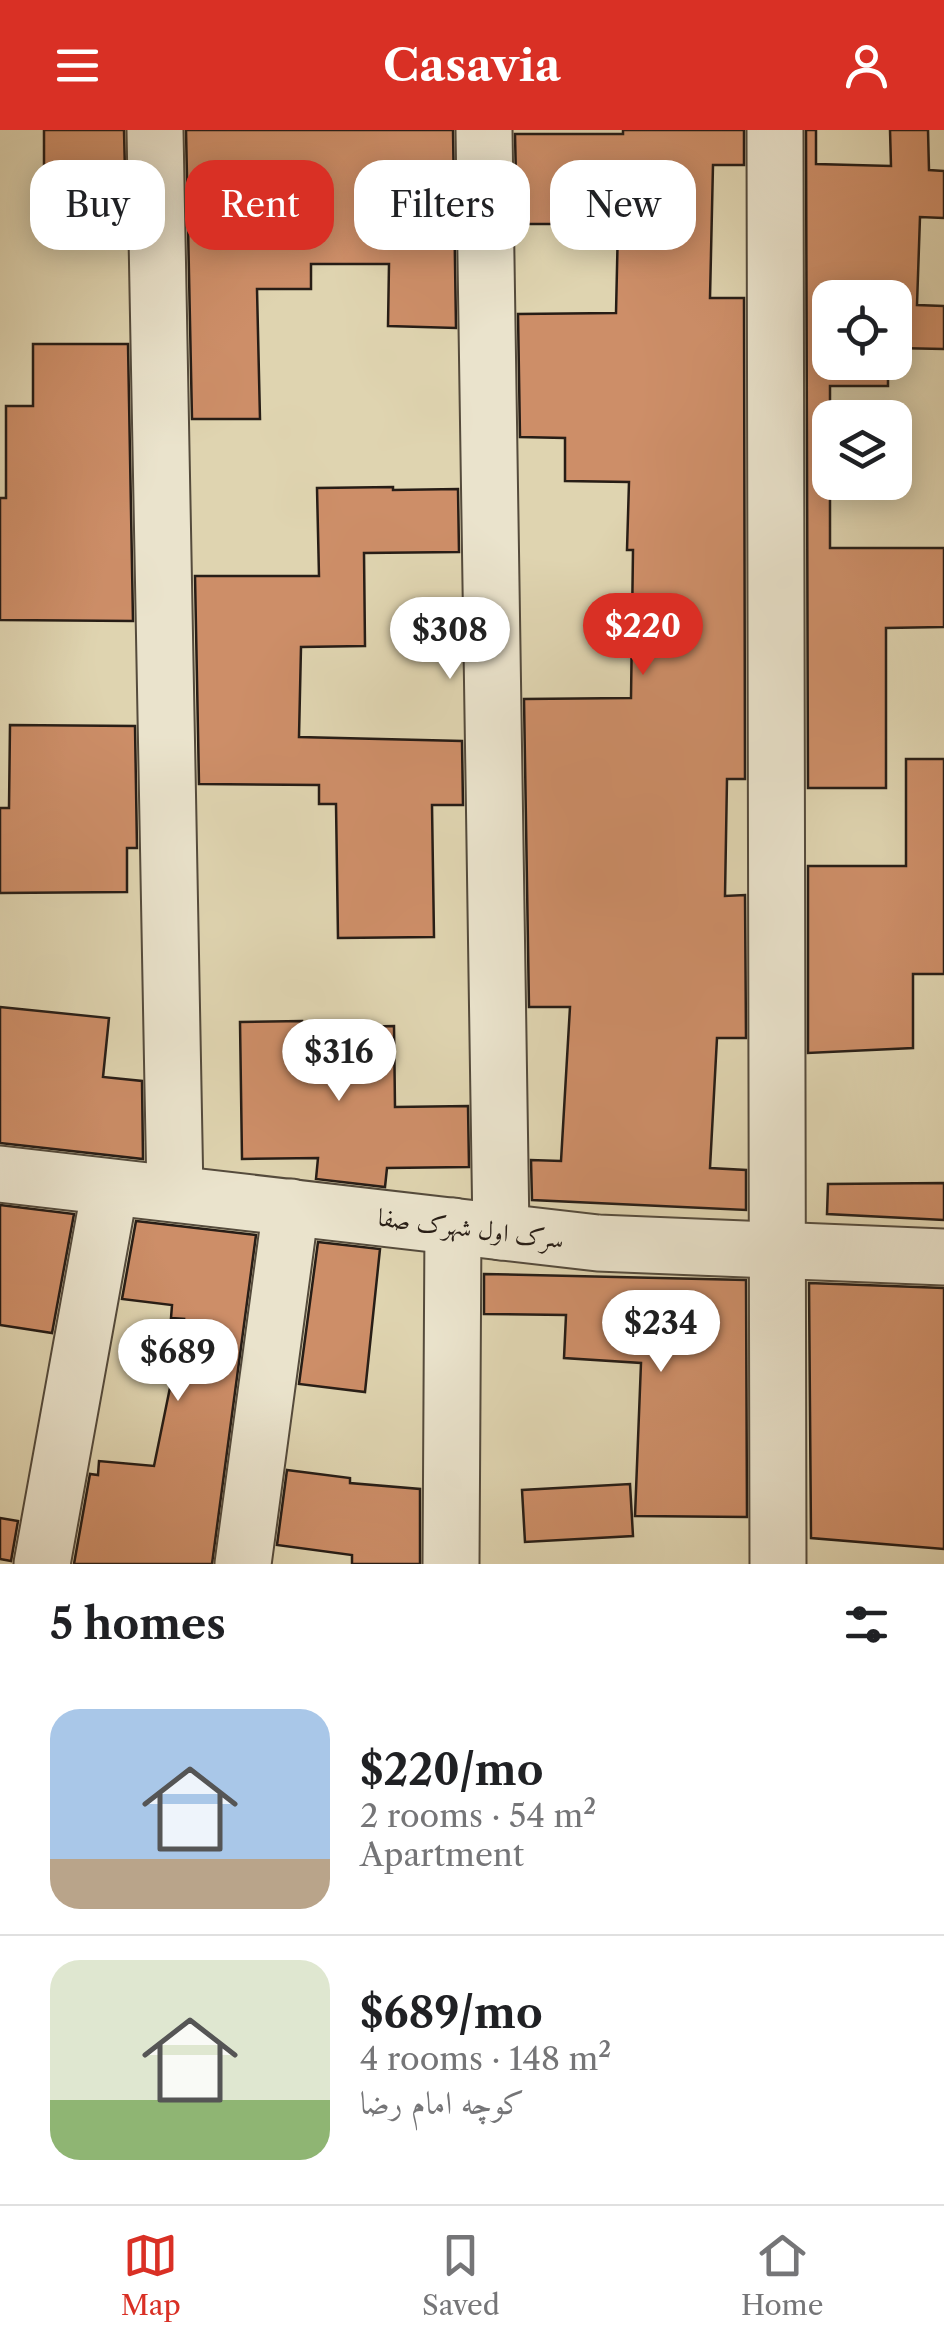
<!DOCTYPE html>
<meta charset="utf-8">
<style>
:root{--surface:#fff;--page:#f2f2f2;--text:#202124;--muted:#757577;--line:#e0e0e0;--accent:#d93025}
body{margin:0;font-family:"Libre Caslon Text",Amiri,serif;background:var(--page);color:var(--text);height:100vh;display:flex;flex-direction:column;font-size:38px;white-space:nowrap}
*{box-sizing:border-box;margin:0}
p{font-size:32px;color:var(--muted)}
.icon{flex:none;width:55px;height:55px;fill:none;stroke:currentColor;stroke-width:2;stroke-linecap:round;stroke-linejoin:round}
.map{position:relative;height:1434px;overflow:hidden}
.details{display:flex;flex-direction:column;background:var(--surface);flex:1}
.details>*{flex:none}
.top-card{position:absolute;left:30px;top:30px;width:885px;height:90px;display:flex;gap:20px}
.tools{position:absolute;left:812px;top:150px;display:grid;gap:20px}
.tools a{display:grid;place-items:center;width:100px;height:100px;border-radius:20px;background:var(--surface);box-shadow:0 5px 25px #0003;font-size:50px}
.price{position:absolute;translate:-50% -85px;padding:0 22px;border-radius:35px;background:#fff;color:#222;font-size:32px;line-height:65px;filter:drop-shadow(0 2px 5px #0008)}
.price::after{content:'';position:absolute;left:50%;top:60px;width:30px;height:22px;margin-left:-15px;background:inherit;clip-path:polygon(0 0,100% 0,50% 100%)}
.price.current{background:var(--accent);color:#fff}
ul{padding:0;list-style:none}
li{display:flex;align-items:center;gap:30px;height:250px;padding:0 50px}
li+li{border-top:2px solid var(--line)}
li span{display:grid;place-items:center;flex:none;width:280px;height:200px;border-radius:30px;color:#555}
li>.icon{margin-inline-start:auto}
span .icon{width:120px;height:120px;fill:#fffc;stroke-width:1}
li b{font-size:42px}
h2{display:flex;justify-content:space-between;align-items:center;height:120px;padding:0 50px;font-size:42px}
.chip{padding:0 35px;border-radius:30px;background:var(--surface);box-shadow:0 5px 25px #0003;font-size:35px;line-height:90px}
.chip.current{background:var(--accent);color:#fff}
header{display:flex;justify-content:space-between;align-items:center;height:130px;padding:0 50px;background:var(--accent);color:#fff;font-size:45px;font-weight:800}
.tab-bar{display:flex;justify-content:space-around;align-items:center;height:140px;border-top:2px solid var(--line);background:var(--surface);font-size:28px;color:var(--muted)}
.tab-bar a{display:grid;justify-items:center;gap:5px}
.tab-bar .current{color:var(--accent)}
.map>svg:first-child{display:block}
.building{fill:#cd8e68;stroke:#271d16;stroke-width:2.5}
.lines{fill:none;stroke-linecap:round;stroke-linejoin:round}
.minor-casing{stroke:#554b3c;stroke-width:59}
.tertiary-casing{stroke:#554b3c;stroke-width:59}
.minor{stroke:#eae3cc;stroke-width:55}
.tertiary{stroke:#eae3cc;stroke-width:55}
.labels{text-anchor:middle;stroke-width:8;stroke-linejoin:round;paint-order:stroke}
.street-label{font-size:25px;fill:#271d16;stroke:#eae3cc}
</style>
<header><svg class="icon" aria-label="menu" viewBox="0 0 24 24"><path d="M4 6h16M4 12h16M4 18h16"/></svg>Casavia<svg class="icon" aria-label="person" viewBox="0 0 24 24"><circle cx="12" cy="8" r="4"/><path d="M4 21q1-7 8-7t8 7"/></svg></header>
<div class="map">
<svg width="944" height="1434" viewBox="0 0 944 1434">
<rect width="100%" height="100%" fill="#dfd4b0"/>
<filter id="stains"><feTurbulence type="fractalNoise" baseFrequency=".002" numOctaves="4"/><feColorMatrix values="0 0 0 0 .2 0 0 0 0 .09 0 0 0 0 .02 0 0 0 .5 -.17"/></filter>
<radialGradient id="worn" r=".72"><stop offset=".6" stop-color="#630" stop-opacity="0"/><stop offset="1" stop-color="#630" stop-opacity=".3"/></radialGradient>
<g class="building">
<path d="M44,0h80l1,43 -81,1z"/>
<path d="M186,0h267l3,198 -68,-2 1,-62h-78v25h-54l3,130h-68z"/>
<path d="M623,0h121v35h-31l-3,133h34l1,481h-18l-2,117 20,-1 1,143h-29l-7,130 36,2v40l-214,-10 -1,-40 30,1 9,-154h-41l-5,-308 107,-1 2,-148h-6l2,-68 -64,-1v-43l-45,-1 -2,-123 98,-1 2,-89h-101l-2,-90h108z"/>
<path d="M806,0h10v34l75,2 -1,-36h38l1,40 15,1v47l-24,-1 -3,88 27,1v43l-49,-1v-50h-65v64h58v24h-58v162h114v79l-58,1v160h-78z"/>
<path d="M33,214h95l5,277 -133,-1v-122h6v-92h27z"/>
<path d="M393,357v3l65,-1 1,63 -95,1 1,93 -64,1 -2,90 163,4 1,64h-31l2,132 -96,1 -2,-134h-17v-19l-120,-1 -4,-208h124l-2,-88z"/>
<path d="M10,595l125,1 2,122h-10v44l-127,1v-85h9z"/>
<path d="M906,629h38v215h-31v74l-105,5v-187h98z"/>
<path d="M0,877l109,11 -6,59 39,4 1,78 -143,-16z"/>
<path d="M302,891v7l92,-2 1,81 73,-1 1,61 -82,1 -2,19 -69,-8 2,-21 -76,1 -2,-137z"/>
<path d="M944,1053v37l-117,-6 1,-30z"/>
<path d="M0,1075l74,9 -22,119 -52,-8z"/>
<path d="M136,1091l120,14 -44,329h-138l16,-90 8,1 1,-14 55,5 30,-147 -13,-1 1,-13 -50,-6z"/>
<path d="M318,1112l62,7 -15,143 -66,-8z"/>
<path d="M484,1144l262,6 1,237 -112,-1 6,-153 -77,-5 2,-43 -82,-1z"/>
<path d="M809,1153l135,5v261l-133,-11z"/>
<path d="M287,1340l63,8v5l70,6v75h-68v-9l-75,-10z"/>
<path d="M630,1354l3,52 -108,6 -3,-52z"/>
<path d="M0,1388l18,3 -7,40 -11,-2z"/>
</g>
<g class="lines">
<g class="minor-casing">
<g id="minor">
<path d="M155,0l20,1064"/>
<path d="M484,0l17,1102"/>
<path d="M775,0l3,1434"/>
<path d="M42,1434l68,-376"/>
<path d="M243,1434l48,-357"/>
<path d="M451,1434l2,-338"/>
</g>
</g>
<g class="tertiary-casing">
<path id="tertiary" d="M0,1044l598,69 346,14"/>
</g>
<use href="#minor" class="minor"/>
<use href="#tertiary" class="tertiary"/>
</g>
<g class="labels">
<g class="street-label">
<text transform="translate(471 1098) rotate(7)" y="9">سرک اول شهرک صفا</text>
</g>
</g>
<rect width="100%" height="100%" filter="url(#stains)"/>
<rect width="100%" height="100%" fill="url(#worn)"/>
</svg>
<div class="tools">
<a><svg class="icon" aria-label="locate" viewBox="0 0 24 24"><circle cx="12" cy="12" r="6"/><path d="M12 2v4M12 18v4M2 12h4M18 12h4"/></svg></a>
<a><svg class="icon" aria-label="layers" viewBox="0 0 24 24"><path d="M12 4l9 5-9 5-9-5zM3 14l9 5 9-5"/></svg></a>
</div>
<b class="price current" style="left:643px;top:548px">$220</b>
<b class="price" style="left:450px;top:552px">$308</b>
<b class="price" style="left:339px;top:974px">$316</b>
<b class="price" style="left:661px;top:1245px">$234</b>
<b class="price" style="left:178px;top:1274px">$689</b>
<div class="top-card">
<a class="chip">Buy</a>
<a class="chip current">Rent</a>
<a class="chip">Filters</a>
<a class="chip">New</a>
</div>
</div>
<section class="details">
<h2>5 homes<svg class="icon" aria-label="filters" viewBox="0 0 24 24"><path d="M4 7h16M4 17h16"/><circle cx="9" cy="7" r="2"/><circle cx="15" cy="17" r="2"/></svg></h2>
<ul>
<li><span style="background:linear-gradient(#a9c7e8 75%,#b9a48a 0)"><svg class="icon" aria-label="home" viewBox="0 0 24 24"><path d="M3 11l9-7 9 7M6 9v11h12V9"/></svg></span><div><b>$220/mo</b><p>2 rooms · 54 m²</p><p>Apartment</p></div></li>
<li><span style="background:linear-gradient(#dfe7d0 70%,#8fb573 0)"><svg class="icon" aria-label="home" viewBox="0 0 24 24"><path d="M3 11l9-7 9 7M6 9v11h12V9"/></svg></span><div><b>$689/mo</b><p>4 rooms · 148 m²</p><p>کوچه امام رضا</p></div></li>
</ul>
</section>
<nav class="tab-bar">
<a class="current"><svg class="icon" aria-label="map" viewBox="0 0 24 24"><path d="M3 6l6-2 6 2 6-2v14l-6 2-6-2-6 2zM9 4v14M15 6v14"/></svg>Map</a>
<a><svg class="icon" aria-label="saved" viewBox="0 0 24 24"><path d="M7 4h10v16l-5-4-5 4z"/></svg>Saved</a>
<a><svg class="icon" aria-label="home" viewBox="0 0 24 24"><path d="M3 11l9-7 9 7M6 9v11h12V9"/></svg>Home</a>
</nav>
